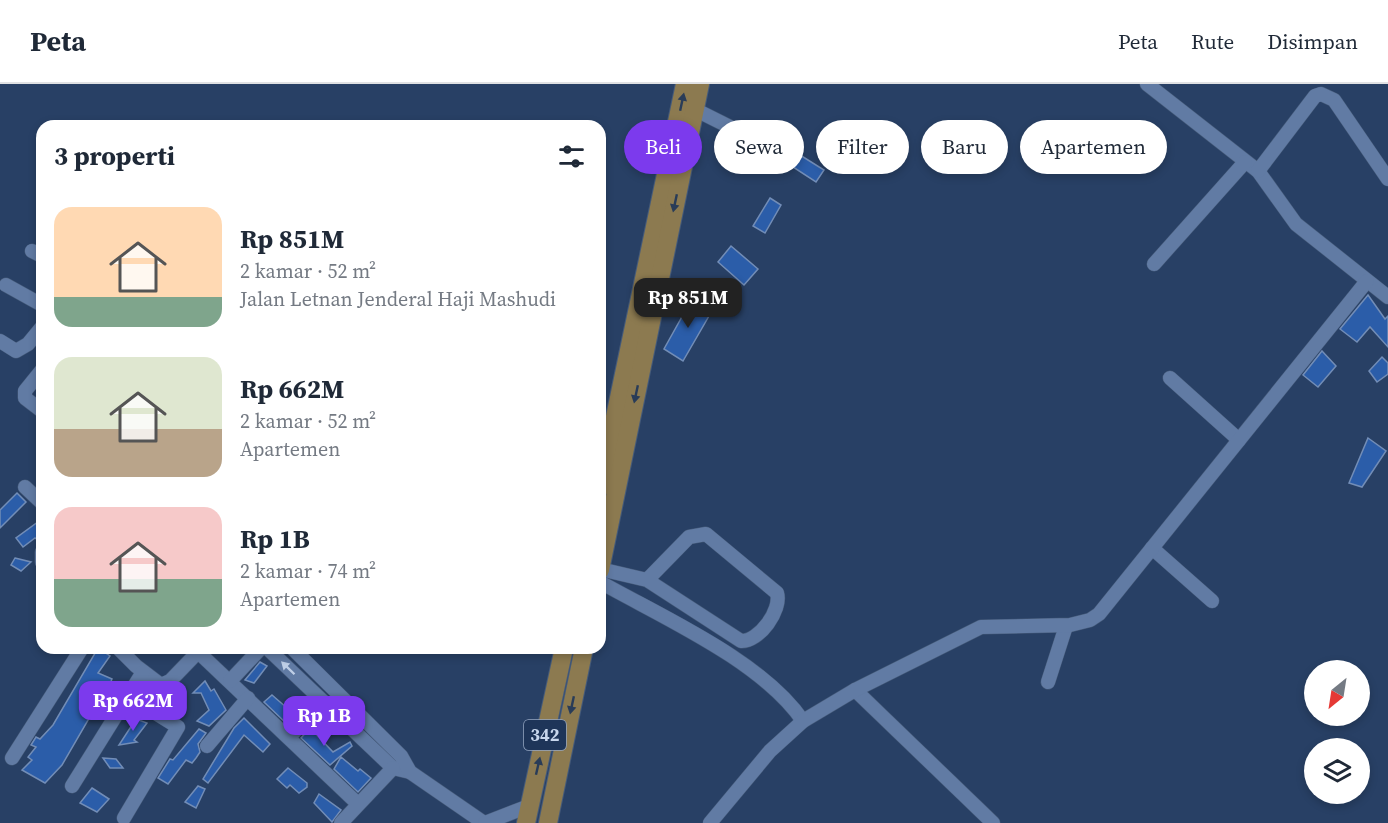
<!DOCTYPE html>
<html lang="id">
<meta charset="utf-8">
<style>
:root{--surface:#fff;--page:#f2f2f3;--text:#1f2937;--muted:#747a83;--line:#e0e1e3;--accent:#7c3aed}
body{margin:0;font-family:"Source Serif 4",serif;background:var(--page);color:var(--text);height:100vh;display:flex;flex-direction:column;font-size:22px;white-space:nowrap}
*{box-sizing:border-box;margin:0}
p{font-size:20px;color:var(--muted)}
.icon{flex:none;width:33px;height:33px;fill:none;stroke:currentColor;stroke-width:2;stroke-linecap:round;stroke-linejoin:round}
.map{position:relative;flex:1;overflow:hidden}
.drawer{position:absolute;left:36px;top:36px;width:570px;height:534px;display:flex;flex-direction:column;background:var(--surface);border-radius:18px;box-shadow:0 3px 9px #0003}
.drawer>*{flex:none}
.hud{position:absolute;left:624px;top:36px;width:570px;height:54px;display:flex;gap:12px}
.needle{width:39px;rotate:210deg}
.fabs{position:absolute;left:1304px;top:576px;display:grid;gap:12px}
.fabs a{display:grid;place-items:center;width:66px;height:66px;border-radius:50%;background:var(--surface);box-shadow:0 3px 9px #0003;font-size:30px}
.price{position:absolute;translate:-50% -51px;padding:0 14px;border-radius:12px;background:var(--accent);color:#fff;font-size:20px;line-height:39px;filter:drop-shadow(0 2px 3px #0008)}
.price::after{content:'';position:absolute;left:50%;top:36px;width:18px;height:14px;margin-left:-9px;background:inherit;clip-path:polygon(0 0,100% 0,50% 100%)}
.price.selected{background:#222;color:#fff}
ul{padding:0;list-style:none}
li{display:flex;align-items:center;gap:18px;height:150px;padding:0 18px}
li span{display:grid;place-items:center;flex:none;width:168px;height:120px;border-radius:18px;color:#555}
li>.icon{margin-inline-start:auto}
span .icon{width:72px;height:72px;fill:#fffc;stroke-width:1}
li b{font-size:26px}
h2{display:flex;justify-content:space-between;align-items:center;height:72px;padding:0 18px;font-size:26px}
.chip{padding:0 21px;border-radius:27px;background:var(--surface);box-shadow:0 3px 9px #0003;font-size:21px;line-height:54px}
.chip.selected{background:var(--accent);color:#fff}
header{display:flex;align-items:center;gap:36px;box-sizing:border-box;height:84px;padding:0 30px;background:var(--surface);border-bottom:2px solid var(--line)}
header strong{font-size:28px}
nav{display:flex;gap:33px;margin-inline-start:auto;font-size:21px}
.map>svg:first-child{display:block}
.building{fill:#2b5da9;stroke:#728db7;stroke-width:1.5}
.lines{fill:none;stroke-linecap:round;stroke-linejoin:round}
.minor-casing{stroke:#465b7a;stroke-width:15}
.major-casing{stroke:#465b7a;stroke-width:20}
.minor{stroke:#617ba4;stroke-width:14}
.major{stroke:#8c7a50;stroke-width:18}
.oneway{fill:#293c58}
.oneway2{fill:#becee6}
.labels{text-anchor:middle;stroke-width:4.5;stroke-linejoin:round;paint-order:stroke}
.shield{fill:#1e3559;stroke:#95a6c1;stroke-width:1.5}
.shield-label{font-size:18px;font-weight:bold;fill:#c8d7ed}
</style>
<header>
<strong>Peta</strong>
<nav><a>Peta</a><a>Rute</a><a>Disimpan</a></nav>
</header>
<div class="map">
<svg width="1388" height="739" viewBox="0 0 1388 739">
<rect width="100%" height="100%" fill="#284065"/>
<g class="building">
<path d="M800,71l24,15 -8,12 -23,-15z"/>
<path d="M770,114l11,7 -16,28 -12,-7z"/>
<path d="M731,162l27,23 -14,16 -26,-23z"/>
<path d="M1368,211l17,24 3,-3v31l-18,-20 -13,15 -17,-13z"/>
<path d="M693,213l20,12 -30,52 -19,-12z"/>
<path d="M1322,267l14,15 -18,21 -15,-12z"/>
<path d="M1382,273l6,6v11l-11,8 -8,-11z"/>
<path d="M1368,354l18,13 -24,36 -13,-4z"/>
<path d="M17,409l9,9 -26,26v-18z"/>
<path d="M42,435v24l-7,-5 -12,9 -7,-9z"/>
<path d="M15,474l16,4 -10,9 -10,-6z"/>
<path d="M98,564l12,8 -12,17 14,6 -8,20 3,2 -6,11 -6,-4 -33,57 -17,18 -23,-13 10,-10 -4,-3 8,-10 -5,-2 5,-8 4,2 13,-14z"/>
<path d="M260,578l7,4 -13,17 -9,-3z"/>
<path d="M205,597l6,10 3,-2 12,21 -17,16 -12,-5 12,-11 -8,-17h-8z"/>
<path d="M272,611l15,13 4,-4 9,9 -12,12 -24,-23z"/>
<path d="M244,634l26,26 -7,8 -19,-17 -36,48 -5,-4 31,-51z"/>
<path d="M136,635l11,4 -13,17 3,2 -18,3z"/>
<path d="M310,644l23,24 17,-10 2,4 -22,19 -29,-27z"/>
<path d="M199,645l7,4 -8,11 2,8 -4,6 -4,5 -6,-3 -18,24 -10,-6 12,-19 3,1z"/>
<path d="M341,673l17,14 2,-2 11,9 -13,14 -24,-23z"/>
<path d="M103,674l13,1 7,9h-13z"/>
<path d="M288,684l19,15v4l-8,6 -9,-8 -3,3 -10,-9z"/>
<path d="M198,702l7,3 -9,19 -11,-6z"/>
<path d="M92,704l17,11 -12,13 -17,-9z"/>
<path d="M319,710l22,16 -9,12 -18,-19z"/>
</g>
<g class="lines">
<g class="minor-casing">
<g id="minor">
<path d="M1147,0l111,87 38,53 92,73"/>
<path d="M694,25l80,40"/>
<path d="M1258,87l57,-75 6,-2 13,6 54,79"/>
<path d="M32,167l10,5"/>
<path d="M1154,180l91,-102"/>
<path d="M6,201l36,20"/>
<path d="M0,257l16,10 12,-7 14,-17"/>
<path d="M42,286l-17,21v7l17,13"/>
<path d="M1170,294l69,62"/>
<path d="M25,403l17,16"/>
<path d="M1152,464l60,53"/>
<path d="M42,468v10"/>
<path d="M600,485l47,11 94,61c18,1 41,-31 36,-48l-71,-59 -17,3 -42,43"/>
<path d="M600,498c64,36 162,79 203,139"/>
<path d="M118,564l18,18 25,19 9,-4 28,-29"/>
<path d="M194,564l164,156"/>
<path d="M267,564l126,120 17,4"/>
<path d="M292,564l109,108 9,16 74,51"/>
<path d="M230,597l31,-33"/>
<path d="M1048,598l18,-56"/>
<path d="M855,606l138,133"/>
<path d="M289,653l35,-35"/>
<path d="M207,662l41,-48"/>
<path d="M12,674l70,-110"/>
<path d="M72,702l71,-114"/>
<path d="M124,734l54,-91 -50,-31"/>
<path d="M341,739l52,-55"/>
<path d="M485,739l44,-17"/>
<path d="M710,739l60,-72 33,-30 52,-31 126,-63 89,-2 20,-5 9,-6 268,-333"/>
</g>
</g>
<g class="major-casing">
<g id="major">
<path d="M600,404l85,-404"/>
<path d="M600,486l100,-486"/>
<path d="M526,739l38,-175"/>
<path d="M548,739l36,-175"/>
</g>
</g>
<use href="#minor" class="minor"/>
<use href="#major" class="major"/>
</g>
<defs><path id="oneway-solid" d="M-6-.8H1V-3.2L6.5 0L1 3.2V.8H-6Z" transform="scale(1.5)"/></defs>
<g class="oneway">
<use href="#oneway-solid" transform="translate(682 18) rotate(-78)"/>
<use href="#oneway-solid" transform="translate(675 119) rotate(102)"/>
<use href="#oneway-solid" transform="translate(636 310) rotate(102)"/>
<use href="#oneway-solid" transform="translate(572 621) rotate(102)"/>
<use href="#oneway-solid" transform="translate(538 682) rotate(-77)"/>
</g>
<use class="oneway2" href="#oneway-solid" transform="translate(288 584) rotate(-136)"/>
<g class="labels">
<rect class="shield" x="524" y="636" width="42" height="30" rx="4.5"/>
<g class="shield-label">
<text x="545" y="657">342</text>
</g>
</g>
</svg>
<div class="fabs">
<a><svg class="needle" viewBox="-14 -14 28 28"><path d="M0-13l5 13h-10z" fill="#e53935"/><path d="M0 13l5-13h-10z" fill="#747a83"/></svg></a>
<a><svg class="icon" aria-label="layers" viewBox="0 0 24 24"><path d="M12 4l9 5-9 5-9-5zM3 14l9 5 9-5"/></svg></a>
</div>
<b class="price selected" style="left:688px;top:245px">Rp 851M</b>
<b class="price" style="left:133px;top:648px">Rp 662M</b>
<b class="price" style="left:324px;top:663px">Rp 1B</b>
<div class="hud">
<a class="chip selected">Beli</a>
<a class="chip">Sewa</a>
<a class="chip">Filter</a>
<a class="chip">Baru</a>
<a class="chip">Apartemen</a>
</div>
<section class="drawer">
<h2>3 properti<svg class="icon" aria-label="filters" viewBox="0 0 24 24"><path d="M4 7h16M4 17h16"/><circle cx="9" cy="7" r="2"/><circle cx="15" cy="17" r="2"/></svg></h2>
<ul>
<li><span style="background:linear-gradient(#ffd9b3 75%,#7fa58c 0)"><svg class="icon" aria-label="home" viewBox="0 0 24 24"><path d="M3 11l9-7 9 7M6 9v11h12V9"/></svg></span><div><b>Rp 851M</b><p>2 kamar · 52 m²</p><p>Jalan Letnan Jenderal Haji Mashudi</p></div></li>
<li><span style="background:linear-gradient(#dfe7d0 60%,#b9a48a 0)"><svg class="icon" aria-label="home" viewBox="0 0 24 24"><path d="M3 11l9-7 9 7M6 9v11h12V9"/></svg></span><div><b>Rp 662M</b><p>2 kamar · 52 m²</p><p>Apartemen</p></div></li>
<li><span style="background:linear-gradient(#f6c9c9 60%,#7fa58c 0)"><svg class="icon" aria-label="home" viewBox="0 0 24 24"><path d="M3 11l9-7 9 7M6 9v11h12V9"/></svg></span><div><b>Rp 1B</b><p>2 kamar · 74 m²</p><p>Apartemen</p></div></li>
</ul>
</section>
</div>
